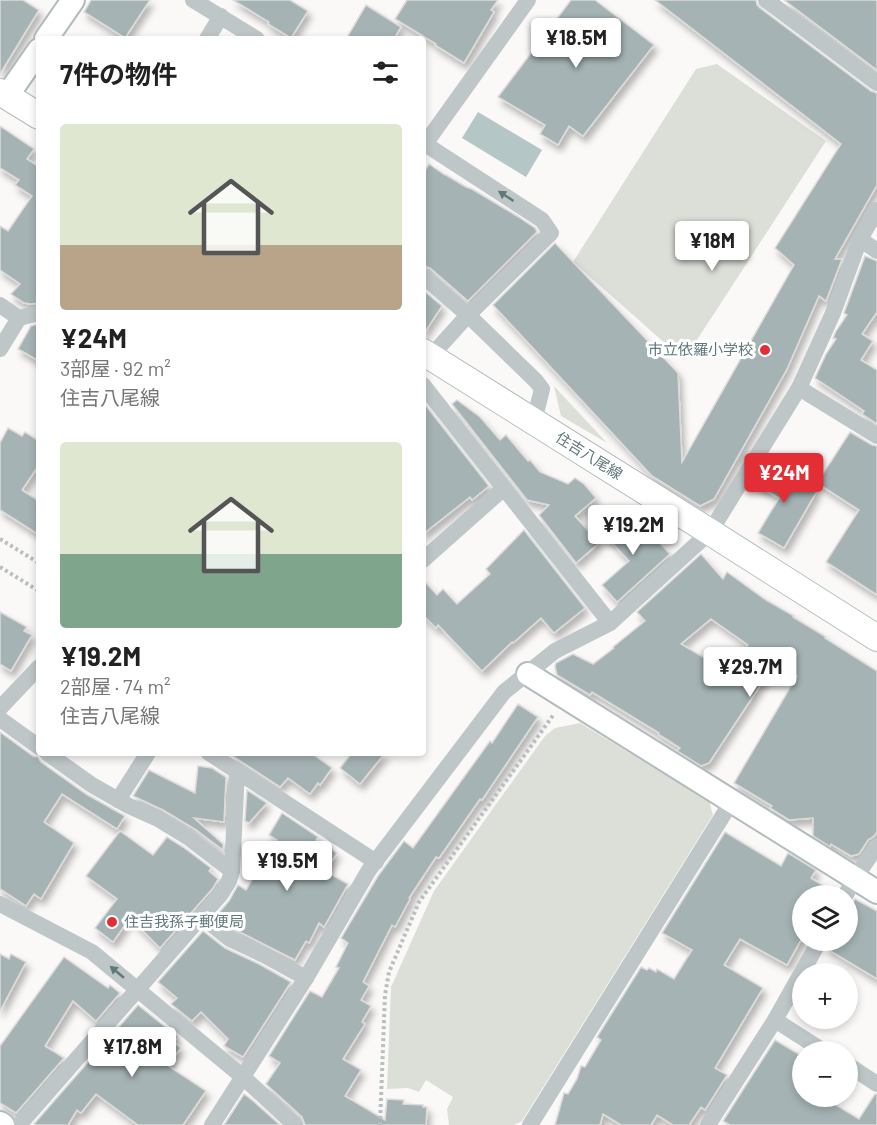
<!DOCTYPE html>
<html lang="ja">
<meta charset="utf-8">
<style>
:root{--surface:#fff;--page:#f6f6f6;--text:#222;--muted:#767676;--accent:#e32e36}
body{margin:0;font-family:Barlow,"Noto Sans JP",sans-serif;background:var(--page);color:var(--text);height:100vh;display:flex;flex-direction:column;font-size:22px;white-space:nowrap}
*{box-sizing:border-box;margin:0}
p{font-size:20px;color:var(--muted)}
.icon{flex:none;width:33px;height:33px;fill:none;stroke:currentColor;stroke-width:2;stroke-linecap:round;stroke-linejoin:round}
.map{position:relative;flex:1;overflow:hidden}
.side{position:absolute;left:36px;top:36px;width:390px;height:720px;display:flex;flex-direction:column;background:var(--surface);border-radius:6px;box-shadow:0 3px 9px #0003}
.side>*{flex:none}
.buttons{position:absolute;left:792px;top:885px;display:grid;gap:12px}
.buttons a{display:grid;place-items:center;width:66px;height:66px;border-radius:50%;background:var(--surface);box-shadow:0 3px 9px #0003;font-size:30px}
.price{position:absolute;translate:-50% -51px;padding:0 14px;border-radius:6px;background:#fff;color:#222;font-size:20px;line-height:39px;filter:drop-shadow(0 2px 3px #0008)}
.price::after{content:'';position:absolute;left:50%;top:36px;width:18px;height:14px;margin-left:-9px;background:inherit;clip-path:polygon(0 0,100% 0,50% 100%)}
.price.active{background:var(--accent);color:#fff}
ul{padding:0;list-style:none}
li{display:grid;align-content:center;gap:12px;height:318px;padding:0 24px}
li span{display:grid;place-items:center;height:186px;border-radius:6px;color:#555}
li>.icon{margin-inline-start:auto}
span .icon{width:108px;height:108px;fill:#fffc;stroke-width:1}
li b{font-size:26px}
h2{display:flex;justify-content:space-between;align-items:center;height:72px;padding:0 24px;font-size:26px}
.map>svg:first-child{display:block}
.green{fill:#dbdfd7}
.water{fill:#b4c7c6}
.building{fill:#a5b3b5;stroke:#dcdbda;stroke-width:1.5;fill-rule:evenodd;filter:url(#shadow)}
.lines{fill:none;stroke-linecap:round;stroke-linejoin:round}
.secondary-casing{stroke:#b1bbbd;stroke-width:26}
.primary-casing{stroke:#b2bbbc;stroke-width:28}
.path{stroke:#b9bfc0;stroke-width:4;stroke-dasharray:3 3;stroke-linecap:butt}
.street{stroke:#bec6c8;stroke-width:16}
.secondary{stroke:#fff;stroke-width:22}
.primary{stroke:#fff;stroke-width:26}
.oneway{fill:#60787c}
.poi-dot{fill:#e32e36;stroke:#fff;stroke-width:2}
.labels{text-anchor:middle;stroke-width:6;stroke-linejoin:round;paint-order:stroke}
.poi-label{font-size:15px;fill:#60787c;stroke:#fff;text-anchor:end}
.street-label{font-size:15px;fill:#60787c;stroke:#fff}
</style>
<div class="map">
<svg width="877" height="1125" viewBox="0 0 877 1125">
<defs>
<filter id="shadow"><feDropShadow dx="3.5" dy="6" stdDeviation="3" flood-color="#0004"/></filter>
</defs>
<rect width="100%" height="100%" fill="#faf9f7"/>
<g class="green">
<path d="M717,64l109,77 -142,219 -111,-98 123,-193z"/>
<path d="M554,386l53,57 -46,-27z"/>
<path d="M580,723l129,78 4,14 -191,306 -8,4h-65l-2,-16 6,-12 -27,-17 -7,12 -11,-4 -21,1 4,-102 43,-96 111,-155 10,-8z"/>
</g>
<path class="water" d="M478,112l64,38 -16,27 -64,-39z"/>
<g class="building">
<path d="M0,0h23l16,10 -39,64z"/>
<path d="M91,0h59l-25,38 -41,-26z"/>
<path d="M233,0h57l18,11 -17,27 -23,-14 1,-2z"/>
<path d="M407,0h91l-7,10 3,2 -30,51 -29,-18 1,-1 -41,-25z"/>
<path d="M571,0h24l59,45 -71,91 -14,-10 -11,19 -18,-11 5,-9 -47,-28z"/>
<path d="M655,0h101l1,5 3,3 111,83 6,2v92l-42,74h7l-16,42 -7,-5 -32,73 -73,130 -14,7 -48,-30 -159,-171 62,-62 123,130 4,89 112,-197 -19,-17 66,-104z"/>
<path d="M784,0h93v70z"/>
<path d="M366,5l35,22 -7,12h-48z"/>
<path d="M0,126l34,23 -7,10 12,8v136l-8,1 -7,-1 -13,-9 9,-10 -20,-14v-44l8,5 24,-35 -17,-11 4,-5 -19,-12z"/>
<path d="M429,164l16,11h1l20,12 6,2 45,27 18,12 2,4 -69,69 -38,-33 -7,-2v-92z"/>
<path d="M865,256l12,5v51l-15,22 11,7 -12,19 16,10v54l-15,-10 2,-3 -49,-33 11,-24 10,-15 -3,-1 3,-7 11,-16 -3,-2z"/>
<path d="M423,290l19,16 -19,29z"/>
<path d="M39,324v37l-21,-12 13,-23z"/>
<path d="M457,400l23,17 20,23 6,-5 22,26 2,-1 10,12 28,12 7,-6 9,6 12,14 -21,18 24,27 -23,20 -37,-48 10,-10 -22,-5 -75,-96z"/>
<path d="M423,402l66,84 -17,14 -2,-3 -47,37z"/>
<path d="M8,428l14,8 3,-4 14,9v24l-17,25 17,11v34l-39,-25v-67z"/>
<path d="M850,432l22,13 5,1v149l-51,-33 33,-52 -42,-27z"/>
<path d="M769,464l48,27 -33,57 -26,-15 21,-35 -23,-13z"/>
<path d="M631,513l39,41 -53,48 -15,-17 27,-24 -23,-25z"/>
<path d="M524,530l61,78 -31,25 -13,-15 -28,25 -1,-1 -30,29 -44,-46 -2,3 -13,-13v-35l14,15 6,-6 14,15 33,-30 -4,-5z"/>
<path d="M701,554l22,25 4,-7 39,28 28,16 -1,1 33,20 -1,1 52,33v161l-3,4 -6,4 -9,14 -8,2 -20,-12 -1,3 -17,-11v-18l-24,2 -19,-12 2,-2 -38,-23 63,-107 -22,-13 -66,100 -8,3 -24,-15 3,-3 -22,-14 1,-1 -67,-41 -2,3 -33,-20 -2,-9 1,-3 17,-9 20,10 21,-16 -1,-1 32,-26 -8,-9zM711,619l37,26 -17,29 -50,-30z"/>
<path d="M0,612l27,15 -3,4 8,4 -21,36 -11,-7z"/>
<path d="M518,704l20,13 -56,83 -2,-1 -41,59 -3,-1 -27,41 1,1 -15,28 -3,-2 -29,57 6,4 -8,14 10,6 -9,16 3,2 -22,35 18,11 -16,26 40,24 2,-21 17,1 -1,4 20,1v2h4l-1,18h-121l-3,-8 -36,-33 14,-21 -11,-7 41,-65 12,6 17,-29 -3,-1 12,-24 -7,-5 37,-62 26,-35 9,7 77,-107 2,2z"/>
<path d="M0,732l33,24 5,1 3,5 45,32 39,22 -8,13 -55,-35 -18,28 30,21 -33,56 -7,-5 -8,12 -26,-17z"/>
<path d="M228,753h83l21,15 -12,17 -2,-2 -8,11 -22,-16 -8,9z"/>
<path d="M352,753h33l-25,31 -20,-16z"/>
<path d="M198,766l14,2 14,9 -2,45 -30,-4 29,26v6l-28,-21 -32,-19 -30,-14 16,-26 46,23z"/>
<path d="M247,790l20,13 -18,20 -4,-2z"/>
<path d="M282,813l36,24 -2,3 21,13 -12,18 23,13 -24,43 -5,-4 -10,20 -3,-2 -11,19 -59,-30 -19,-15 12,-14 9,-16 8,5 31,-50 -8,-5z"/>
<path d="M120,831l33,24 14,-18 16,10 28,21 -2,3 9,8 -5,9 -53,60 -30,-30 -17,24 -18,-14 22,-29 -31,-23z"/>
<path d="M725,832l56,34 7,-13 28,17 -5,8 24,15v3h-33v42l-15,27 -47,-26 -16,26 39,23 -48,80 12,7 -22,35 -4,-3 -12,18h-16l-16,-10 -6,10h-30l-18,-11 -3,11h-45l9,-32 4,1 9,-15 4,-13 4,1 16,-27 -4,-3 44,-70 6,3 2,-2 7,4 1,-3 17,10 18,-29 -30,-17z"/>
<path d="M855,899l22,12v68l-50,-30 3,-9h18v-34l3,-1z"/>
<path d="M203,931l22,17 34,16 32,18 -48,75 -19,-11 4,-7 -27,-27 -9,9 -21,-17 6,-6 -19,-16z"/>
<path d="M0,954l9,5 2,-5 15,8 -26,49z"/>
<path d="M64,957l44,31 2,-3 10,8 -24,28 -23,-20 -28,45 19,12 -48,55 -16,-10v-57z"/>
<path d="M138,1005l40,32 -5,4 8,7 -14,17 39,26 -23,34h-45l-42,-31 -15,19 -4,-3 -9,15h-31l-3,-1z"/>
<path d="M775,1040l27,16v40h19l38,23 16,-25h2v31h-147l-7,-4z"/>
<path d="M244,1094l8,6 28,25h-56z"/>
</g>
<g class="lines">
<g class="secondary-casing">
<g id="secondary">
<path d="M46,39l27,-39"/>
<path d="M7,96l32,-46"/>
<path d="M528,674l349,218"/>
<path d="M0,1123l3,2"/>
</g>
</g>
<g class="primary-casing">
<g id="primary">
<path d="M0,92l39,24"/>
<path d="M423,352l287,180 167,106"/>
</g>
</g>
<g class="path">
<path d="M0,539l39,24"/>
<path d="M0,567l39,24"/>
<path d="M380,1125l5,-130 4,-23 30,-70 135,-188"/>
</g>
<g class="street">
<path d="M193,0l64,39"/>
<path d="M766,0l111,83"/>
<path d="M207,39l14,-23"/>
<path d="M423,143l2,1 103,-144"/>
<path d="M423,146l2,-2 117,76 9,13 -83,82 -37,41 -8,3"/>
<path d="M860,239l17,12"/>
<path d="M423,276l45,39 68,66 6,8 -8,32"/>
<path d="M0,305l19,13 -19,31"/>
<path d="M19,318l20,-5"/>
<path d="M423,385l187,238"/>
<path d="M799,388l78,48"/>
<path d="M423,560l81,-72"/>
<path d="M0,708l39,-41"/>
<path d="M0,719l39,28"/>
<path d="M47,753l45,32 37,21 29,13 31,19 43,33"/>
<path d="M209,753l167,109"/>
<path d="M118,800l30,-47"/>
<path d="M845,896l10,-18 22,-32"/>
<path d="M0,904l92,48 151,125 52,48"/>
<path d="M201,916l29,23 34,16 42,23"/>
<path d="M775,1020l50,32"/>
<path d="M848,1065l29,19"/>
<path d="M19,1125l202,-231 8,-13 3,-10 5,-100"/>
<path d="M212,1125l94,-147 63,-108 135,-178 51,-41 55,-28 100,-91 89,-144 34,-75 27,-74 17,-29"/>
<path d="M530,1125l202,-324"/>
<path d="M708,1125l67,-105 45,-80"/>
</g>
<use href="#secondary" class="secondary"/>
<use href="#primary" class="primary"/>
</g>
<defs><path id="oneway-solid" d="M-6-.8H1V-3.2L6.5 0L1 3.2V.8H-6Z" transform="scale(1.5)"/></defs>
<g class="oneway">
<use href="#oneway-solid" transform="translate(506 196) rotate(-147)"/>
<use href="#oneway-solid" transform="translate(117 972) rotate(-140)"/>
</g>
<g class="poi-dot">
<circle cx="765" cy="350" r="6"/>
<circle cx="112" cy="922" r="6"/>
</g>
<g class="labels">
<g class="poi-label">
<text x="753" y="355">市立依羅小学校</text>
<text x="124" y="927" text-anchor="start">住吉我孫子郵便局</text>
</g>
<g class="street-label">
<text transform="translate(589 456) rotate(32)" y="5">住吉八尾線</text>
</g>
</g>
</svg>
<div class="buttons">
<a><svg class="icon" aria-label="layers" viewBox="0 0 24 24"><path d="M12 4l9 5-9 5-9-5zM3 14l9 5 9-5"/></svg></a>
<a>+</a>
<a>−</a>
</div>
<b class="price" style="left:576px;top:69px">¥18.5M</b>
<b class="price" style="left:712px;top:272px">¥18M</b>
<b class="price active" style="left:784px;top:504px">¥24M</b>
<b class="price" style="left:633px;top:556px">¥19.2M</b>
<b class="price" style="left:750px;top:698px">¥29.7M</b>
<b class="price" style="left:287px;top:892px">¥19.5M</b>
<b class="price" style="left:132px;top:1078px">¥17.8M</b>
<section class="side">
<h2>7件の物件<svg class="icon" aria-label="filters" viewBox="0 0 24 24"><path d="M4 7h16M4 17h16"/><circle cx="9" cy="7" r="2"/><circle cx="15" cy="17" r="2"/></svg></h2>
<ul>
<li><span style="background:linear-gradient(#dfe7d0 65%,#b9a48a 0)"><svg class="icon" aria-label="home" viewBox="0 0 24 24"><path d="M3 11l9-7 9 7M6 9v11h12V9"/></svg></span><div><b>¥24M</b><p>3部屋 · 92 m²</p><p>住吉八尾線</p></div></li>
<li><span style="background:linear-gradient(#dfe7d0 60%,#7fa58c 0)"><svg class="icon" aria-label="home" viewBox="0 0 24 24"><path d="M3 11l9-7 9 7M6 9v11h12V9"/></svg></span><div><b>¥19.2M</b><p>2部屋 · 74 m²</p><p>住吉八尾線</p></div></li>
</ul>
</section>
</div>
